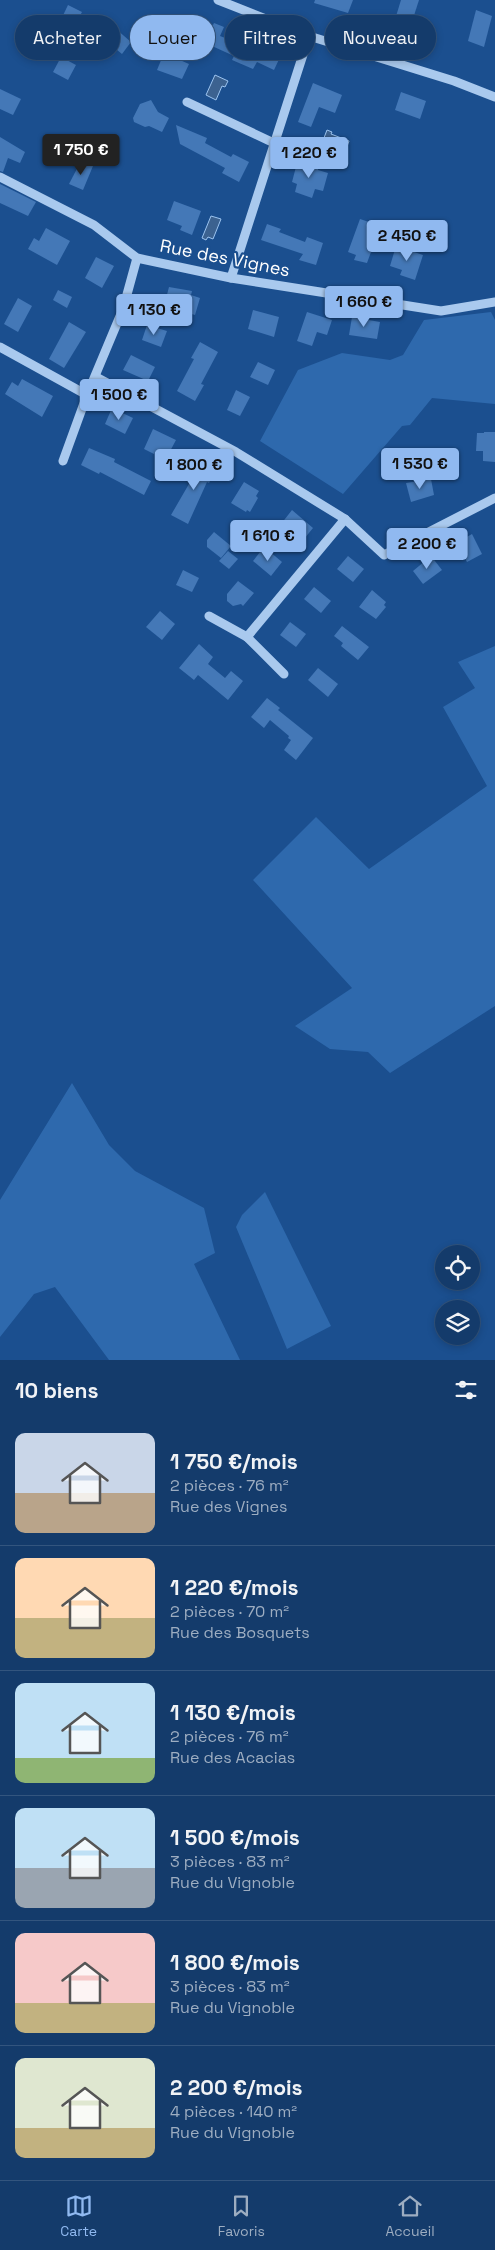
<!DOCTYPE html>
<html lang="fr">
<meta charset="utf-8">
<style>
:root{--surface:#143b6b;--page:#214673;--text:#f1f3f6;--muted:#9dadc1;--line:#33557e;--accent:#90b9f0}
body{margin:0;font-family:"Space Grotesk",sans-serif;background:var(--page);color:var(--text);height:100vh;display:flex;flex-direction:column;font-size:19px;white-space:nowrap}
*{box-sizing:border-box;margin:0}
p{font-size:16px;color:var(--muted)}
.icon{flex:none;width:28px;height:28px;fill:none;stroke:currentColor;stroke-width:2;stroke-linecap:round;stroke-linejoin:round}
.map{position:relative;height:1360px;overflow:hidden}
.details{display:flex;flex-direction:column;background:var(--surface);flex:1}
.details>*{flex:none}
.banner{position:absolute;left:15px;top:15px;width:465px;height:45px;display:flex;gap:10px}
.controls{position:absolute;left:435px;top:1245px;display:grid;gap:10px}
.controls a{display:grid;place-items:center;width:45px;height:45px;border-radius:50%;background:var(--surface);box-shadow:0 2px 8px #0003,0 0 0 1px var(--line);font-size:25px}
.price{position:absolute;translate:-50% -42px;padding:0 11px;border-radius:5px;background:var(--accent);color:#111;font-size:16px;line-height:32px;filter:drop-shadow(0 1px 2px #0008)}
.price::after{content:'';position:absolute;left:50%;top:30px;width:15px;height:11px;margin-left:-8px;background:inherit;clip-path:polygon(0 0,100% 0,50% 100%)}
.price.on{background:#222;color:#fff}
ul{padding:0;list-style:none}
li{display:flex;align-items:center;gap:15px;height:125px;padding:0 15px}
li+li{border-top:1px solid var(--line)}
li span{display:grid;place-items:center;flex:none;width:140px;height:100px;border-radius:10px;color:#555}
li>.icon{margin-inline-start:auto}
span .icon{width:60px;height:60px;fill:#fffc;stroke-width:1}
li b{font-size:21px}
h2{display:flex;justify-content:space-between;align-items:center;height:60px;padding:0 15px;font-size:21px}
.pill{padding:0 18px;border-radius:22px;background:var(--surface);box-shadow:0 2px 8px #0003,0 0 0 1px var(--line);font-size:18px;line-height:45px}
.pill.on{background:var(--accent);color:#111}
.tabs{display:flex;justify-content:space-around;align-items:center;height:70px;border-top:1px solid var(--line);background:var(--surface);font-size:14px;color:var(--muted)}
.tabs a{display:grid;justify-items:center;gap:2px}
.tabs .on{color:var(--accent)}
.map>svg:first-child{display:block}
.green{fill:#2e69ad}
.water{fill:#3c6290;stroke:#9cc4f0}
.building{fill:#4478b7}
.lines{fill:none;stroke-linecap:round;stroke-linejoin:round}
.minor{stroke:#a9c9ee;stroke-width:9}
.labels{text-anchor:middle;stroke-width:4.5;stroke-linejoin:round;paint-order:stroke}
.street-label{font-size:18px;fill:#fff;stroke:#1b4f8f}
</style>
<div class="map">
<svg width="495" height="1360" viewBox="0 0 495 1360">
<rect width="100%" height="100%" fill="#1b4f8f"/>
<g class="green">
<path d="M491,312l4,8v84l-63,-6 -22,27 -8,1 -59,68 -83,-53 38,-71 44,-17 48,7 13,-5 21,-35z"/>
<path d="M495,646v360l-105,67 -22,-21 -38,-3 -35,-23 57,-38 -99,-108 63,-63 53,52 118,-83 -44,-79 32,-19 -17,-26z"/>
<path d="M72,1083l37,62 26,26 69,37 11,45 -21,11 46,96h-131l-54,-73 -21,7 -34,43v-137z"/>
<path d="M265,1192l66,134 -44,23 -51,-122 6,-12z"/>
</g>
<g class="water">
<path d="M215,75l13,6 -3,6 -3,-1 -6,14 -10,-5z"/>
<path d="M327,130l5,2 -1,2 18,7 -4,11 -23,-9z"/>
<path d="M211,216l10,3 -8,20 -5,-2 -2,3 -4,-2z"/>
</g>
<g class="building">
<path d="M315,0h38l-5,13 -34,-10z"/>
<path d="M401,0h18l-10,31 -16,-5z"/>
<path d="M68,5l14,7 -12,22 -13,-6z"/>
<path d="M476,10l16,6 -8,31 -16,-6z"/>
<path d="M198,19l15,6 1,-2 10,4 -4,9 32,12 3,-7 27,12 -8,17 -17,-8 -4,7 -21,-9 2,-4 -44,-20z"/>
<path d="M116,29l15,13 -9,12 -16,-13z"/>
<path d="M164,53l25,11 -7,15 -25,-9z"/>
<path d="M61,57l15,8 -8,15 -15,-8z"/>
<path d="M313,83l29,12 -7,18 -16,-6 -8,20 -13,-5z"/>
<path d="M0,89l21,10 -8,16 -13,-6z"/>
<path d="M401,92l25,9 -6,18 -25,-9z"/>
<path d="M151,100l7,12 11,6 -7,14 -13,-6 -4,1 -11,-5 -1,-4 7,-14z"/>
<path d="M176,125l31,13 -2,5 26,14 2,-3 16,8 -10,20 -17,-9 3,-5 -45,-24z"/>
<path d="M0,137l25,15 -5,11 -12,-5 -5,14 -3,-1z"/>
<path d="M81,161l12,5 -10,24 -14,-6z"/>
<path d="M309,161l10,3 -1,6 10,3 -5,18 -8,-2 -3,9 -17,-6 2,-8 -5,-2 5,-19 10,3z"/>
<path d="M0,184l36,18 -8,14 -28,-13z"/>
<path d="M174,201l27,10 -9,24 -12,-5 2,-4 -15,-6z"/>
<path d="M360,219l12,4 -4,12 7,3 -2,8 2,4 -4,2 -4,11 -13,-3 2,-5 -8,-3z"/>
<path d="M267,224l14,5 -2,3 26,10 2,-5 16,6 -7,22 -17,-5 4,-6 -42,-14z"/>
<path d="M46,228l24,13 -13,24 -29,-16 6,-11 5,3z"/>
<path d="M396,246l27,9 -8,25 -15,-5 2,-5 -12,-4z"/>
<path d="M96,257l18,9 -12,22 -17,-10z"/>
<path d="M169,287l23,4 -1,4 9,3 -5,17 -31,-9z"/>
<path d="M58,290l14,7 -5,11 -14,-8z"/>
<path d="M18,298l14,8 -14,26 -14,-8z"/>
<path d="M253,310l26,7 -5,20 -26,-8z"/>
<path d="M307,312l25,8 -5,15 -10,-3 -5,14 -15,-5z"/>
<path d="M352,317l28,5 -3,17 -28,-4z"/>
<path d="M69,322l17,10 -22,36 -15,-9z"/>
<path d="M147,325l20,6 -6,16 -19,-7z"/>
<path d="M200,342l18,10 -17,32 3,1 -9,16 -18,-10 17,-32 -3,-1z"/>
<path d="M131,355l24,12 -7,14 -25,-11z"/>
<path d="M258,362l17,8 -7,15 -18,-8z"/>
<path d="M22,379l31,17 -11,21 -37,-23 7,-12 6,4z"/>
<path d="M236,390l14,7 -10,19 -13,-6z"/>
<path d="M112,408l21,10 -8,16 -20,-10z"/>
<path d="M153,429l23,11 -8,15 -11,-5 -3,4 -10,-5z"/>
<path d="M484,432h11v30l-12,-1v-10h-7l1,-18h7z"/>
<path d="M89,448l26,11 -1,3 37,19 -7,14 -44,-23 -1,2 -18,-9z"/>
<path d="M204,458l14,8 -9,17 -2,-1 -19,42 -17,-9z"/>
<path d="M431,479l3,16 -23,7 -5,-19z"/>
<path d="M244,482l15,9 -3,5 2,2 -8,14 -3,-2 -1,2 -15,-9z"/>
<path d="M292,510l21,18 -13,16 -16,-13 2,-3 -5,-4z"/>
<path d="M214,532l17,14 -10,12 -14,-11v-7z"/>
<path d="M472,534l10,20 -15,8 -11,-19z"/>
<path d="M228,551l10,8 -9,10 -10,-8z"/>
<path d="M269,551l13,11 -11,14 -18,-15 7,-9z"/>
<path d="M348,556l16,13 -11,13 -16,-13z"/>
<path d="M431,556l11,14 -19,14 -10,-13z"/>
<path d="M183,570l16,8 -7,14 -16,-7z"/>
<path d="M238,581l16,12 -11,13 -2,-2 -8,2 -6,-5v-7z"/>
<path d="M314,587l17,14 -10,12 -17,-14z"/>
<path d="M372,590l14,12 -2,3 2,2 -10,12 -17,-12z"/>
<path d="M160,611l15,13 -13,16 -16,-13z"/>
<path d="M290,622l16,12 -10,13 -16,-12z"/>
<path d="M342,626l27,21 -11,13 -17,-14 2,-3 -9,-7z"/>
<path d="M199,644l14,13 -5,7 17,14 6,-7 12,10 -15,19 -30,-25 -4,5 -15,-12z"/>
<path d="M318,668l20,16 -10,13 -20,-17z"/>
<path d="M267,698l13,10 -2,2 35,28 -17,22 -12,-10 7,-10 -3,-2 1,-2 -19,-16 -6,8 -13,-11z"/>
</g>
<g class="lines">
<g class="minor">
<path d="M218,0l91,36 145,45 41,16"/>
<path d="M187,102l89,42"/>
<path d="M0,177l94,48 43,33 94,20 210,33 54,-9"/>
<path d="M231,278l78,-242"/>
<path d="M0,347l87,48"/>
<path d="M96,377l140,75 109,67 39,36 111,-57"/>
<path d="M63,461l24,-66 36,-86 14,-51"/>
<path d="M209,616l38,21 98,-118"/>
<path d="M247,637l37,37"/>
</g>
</g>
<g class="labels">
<g class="street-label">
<text transform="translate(225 258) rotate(11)" y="6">Rue des Vignes</text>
</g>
</g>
</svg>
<div class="controls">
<a><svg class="icon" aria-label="locate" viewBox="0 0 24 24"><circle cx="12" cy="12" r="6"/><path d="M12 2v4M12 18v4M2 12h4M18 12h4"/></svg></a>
<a><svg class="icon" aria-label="layers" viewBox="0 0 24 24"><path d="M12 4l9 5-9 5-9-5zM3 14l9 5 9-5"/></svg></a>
</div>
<b class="price on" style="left:81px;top:176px">1 750 €</b>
<b class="price" style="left:309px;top:179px">1 220 €</b>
<b class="price" style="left:407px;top:262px">2 450 €</b>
<b class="price" style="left:364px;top:328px">1 660 €</b>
<b class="price" style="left:154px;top:336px">1 130 €</b>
<b class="price" style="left:119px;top:421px">1 500 €</b>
<b class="price" style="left:420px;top:490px">1 530 €</b>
<b class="price" style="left:194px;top:491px">1 800 €</b>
<b class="price" style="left:268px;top:562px">1 610 €</b>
<b class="price" style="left:427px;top:570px">2 200 €</b>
<div class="banner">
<a class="pill">Acheter</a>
<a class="pill on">Louer</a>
<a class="pill">Filtres</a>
<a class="pill">Nouveau</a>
</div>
</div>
<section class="details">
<h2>10 biens<svg class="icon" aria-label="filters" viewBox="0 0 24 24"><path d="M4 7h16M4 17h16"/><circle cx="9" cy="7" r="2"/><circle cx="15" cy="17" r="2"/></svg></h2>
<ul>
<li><span style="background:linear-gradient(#c9d6e8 60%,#b9a48a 0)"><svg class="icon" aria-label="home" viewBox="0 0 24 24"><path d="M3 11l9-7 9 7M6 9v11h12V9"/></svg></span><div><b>1 750 €/mois</b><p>2 pièces · 76 m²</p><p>Rue des Vignes</p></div></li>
<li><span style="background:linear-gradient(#ffd9b3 60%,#c2b280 0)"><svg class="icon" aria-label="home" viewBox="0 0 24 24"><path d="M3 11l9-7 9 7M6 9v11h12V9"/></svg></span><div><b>1 220 €/mois</b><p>2 pièces · 70 m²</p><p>Rue des Bosquets</p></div></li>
<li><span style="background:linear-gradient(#bfe0f5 75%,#8fb573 0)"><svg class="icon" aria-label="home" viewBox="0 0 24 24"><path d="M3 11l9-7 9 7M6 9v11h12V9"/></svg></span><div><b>1 130 €/mois</b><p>2 pièces · 76 m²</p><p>Rue des Acacias</p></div></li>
<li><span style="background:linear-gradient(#bfe0f5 60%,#9aa5b1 0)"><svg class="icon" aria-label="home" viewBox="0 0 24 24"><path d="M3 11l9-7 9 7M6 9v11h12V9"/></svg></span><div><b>1 500 €/mois</b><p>3 pièces · 83 m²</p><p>Rue du Vignoble</p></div></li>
<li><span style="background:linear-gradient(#f6c9c9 70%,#c2b280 0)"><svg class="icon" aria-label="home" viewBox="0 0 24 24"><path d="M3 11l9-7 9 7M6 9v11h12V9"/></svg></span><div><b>1 800 €/mois</b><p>3 pièces · 83 m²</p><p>Rue du Vignoble</p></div></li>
<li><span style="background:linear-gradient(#dfe7d0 70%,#c2b280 0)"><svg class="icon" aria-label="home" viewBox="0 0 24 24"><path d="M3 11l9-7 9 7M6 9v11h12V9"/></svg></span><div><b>2 200 €/mois</b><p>4 pièces · 140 m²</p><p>Rue du Vignoble</p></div></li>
</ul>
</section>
<nav class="tabs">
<a class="on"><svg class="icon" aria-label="map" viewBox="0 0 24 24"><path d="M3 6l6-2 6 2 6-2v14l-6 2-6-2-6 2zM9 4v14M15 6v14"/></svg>Carte</a>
<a><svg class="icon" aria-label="saved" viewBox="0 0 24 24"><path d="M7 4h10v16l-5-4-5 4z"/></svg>Favoris</a>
<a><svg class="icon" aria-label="home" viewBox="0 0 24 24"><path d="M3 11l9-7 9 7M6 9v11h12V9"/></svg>Accueil</a>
</nav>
